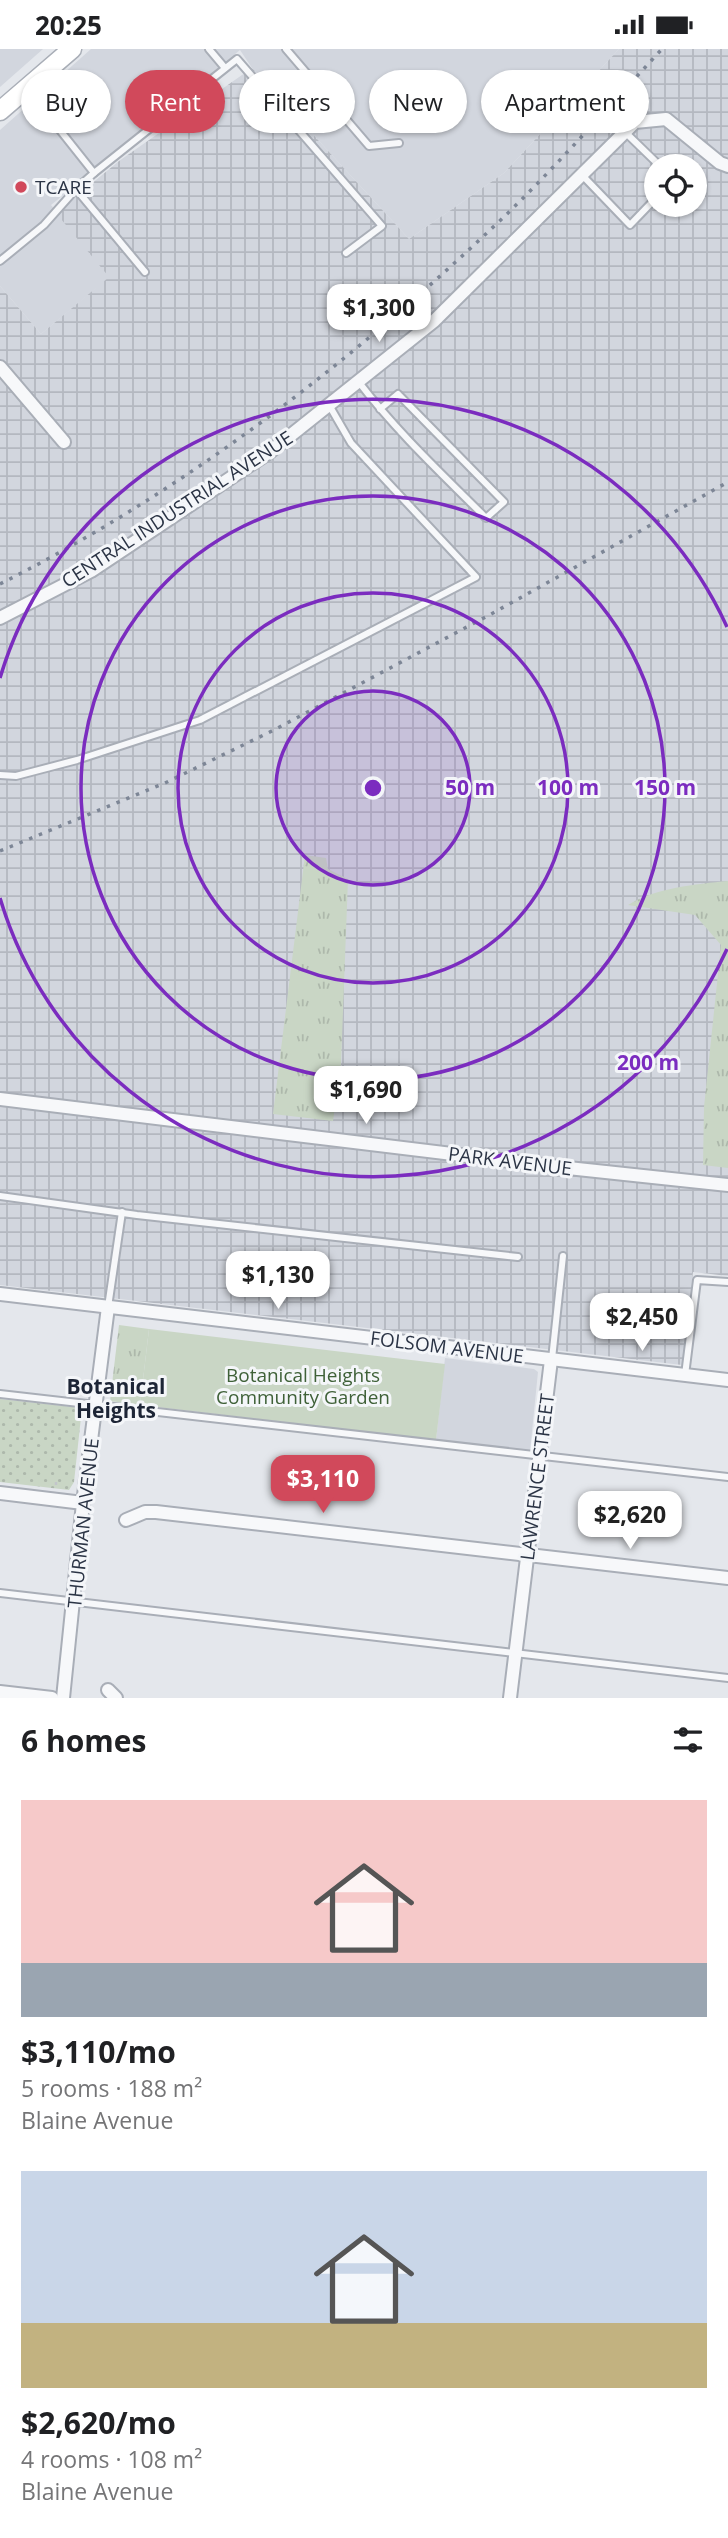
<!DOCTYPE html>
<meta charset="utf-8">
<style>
:root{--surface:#fff;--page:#f2f2f2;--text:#202124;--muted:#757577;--accent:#d1495b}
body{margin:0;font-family:"Open Sans",sans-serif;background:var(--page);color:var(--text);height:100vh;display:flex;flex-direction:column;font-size:26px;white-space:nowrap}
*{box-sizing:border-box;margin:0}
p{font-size:23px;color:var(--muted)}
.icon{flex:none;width:38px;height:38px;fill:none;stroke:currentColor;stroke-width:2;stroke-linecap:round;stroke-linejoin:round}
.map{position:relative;height:1649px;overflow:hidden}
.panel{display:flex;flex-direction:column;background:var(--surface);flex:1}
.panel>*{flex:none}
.hud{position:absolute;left:21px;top:21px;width:686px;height:63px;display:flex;gap:14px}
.buttons{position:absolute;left:644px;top:105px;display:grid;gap:14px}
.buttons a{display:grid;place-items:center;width:63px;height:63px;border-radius:50%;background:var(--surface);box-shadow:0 2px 5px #0004;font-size:35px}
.price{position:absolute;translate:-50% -60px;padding:0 16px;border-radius:14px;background:#fff;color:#222;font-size:23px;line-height:46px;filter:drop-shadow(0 2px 4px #0008)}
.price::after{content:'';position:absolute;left:50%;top:42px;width:21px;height:16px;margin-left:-10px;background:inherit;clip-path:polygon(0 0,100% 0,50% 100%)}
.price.current{background:var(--accent);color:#fff}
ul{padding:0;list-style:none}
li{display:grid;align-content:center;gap:14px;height:371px;padding:0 21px}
li span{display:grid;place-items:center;height:217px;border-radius:0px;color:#555}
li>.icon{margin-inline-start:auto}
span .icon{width:126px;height:126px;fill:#fffc;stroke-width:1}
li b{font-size:30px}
h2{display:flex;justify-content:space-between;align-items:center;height:84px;padding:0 21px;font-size:30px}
.chip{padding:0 24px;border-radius:32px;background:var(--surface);box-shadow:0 2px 5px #0004;font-size:24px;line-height:63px}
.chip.current{background:var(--accent);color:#fff}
.status{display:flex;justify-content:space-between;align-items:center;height:49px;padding:0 35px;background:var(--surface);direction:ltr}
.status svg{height:19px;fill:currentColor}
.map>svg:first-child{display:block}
.built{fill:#d2d6de}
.industrial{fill:url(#industrial-grid);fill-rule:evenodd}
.grass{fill:url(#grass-tufts)}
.park{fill:url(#park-dots)}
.garden{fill:#c9d6c5}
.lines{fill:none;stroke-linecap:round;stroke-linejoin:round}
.lane-casing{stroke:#a9aeb7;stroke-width:10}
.street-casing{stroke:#a9aeb7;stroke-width:16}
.secondary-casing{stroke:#a9aeb7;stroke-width:21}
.path{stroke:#c2c5cb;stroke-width:2.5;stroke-dasharray:5 5;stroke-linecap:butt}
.lane{stroke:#f7f8fa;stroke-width:6}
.street{stroke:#f7f8fa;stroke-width:12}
.secondary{stroke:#fff;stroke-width:18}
.rail{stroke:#7d8696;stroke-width:3.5;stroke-dasharray:3.5 7;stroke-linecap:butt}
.ring{fill:none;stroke:#7b2cbf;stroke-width:3.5}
.poi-dot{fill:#d1495b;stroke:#f4f6f9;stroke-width:2.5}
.labels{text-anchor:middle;stroke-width:6;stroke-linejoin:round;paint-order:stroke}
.poi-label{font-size:19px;fill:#2b3445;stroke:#f4f6f9;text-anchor:start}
.street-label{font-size:19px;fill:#2b3445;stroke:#f4f6f9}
.park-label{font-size:19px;fill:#3f6138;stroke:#f4f6f9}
.neighbourhood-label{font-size:21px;font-weight:bold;fill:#1d2536;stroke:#f4f6f9}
.centre{fill:#7b2cbf;stroke:#f4f6f9;stroke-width:3.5}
.ring-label{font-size:21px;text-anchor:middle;font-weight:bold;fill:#7b2cbf;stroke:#f4f6f9;stroke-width:6;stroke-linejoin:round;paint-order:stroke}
</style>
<div class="status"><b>20:25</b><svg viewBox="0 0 49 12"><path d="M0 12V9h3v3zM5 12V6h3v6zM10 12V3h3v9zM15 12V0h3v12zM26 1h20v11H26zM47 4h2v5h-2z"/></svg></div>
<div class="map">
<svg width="728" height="1649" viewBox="0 0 728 1649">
<defs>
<pattern id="industrial-grid" width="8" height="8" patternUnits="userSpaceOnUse" patternTransform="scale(1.75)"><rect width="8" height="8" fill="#d2d6de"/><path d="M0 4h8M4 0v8" fill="none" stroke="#b4b8c0"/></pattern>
<pattern id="grass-tufts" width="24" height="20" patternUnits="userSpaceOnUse" patternTransform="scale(1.75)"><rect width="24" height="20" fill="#c9d6c5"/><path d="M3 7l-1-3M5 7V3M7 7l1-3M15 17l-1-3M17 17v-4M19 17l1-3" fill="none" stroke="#adb8ab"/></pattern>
<pattern id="park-dots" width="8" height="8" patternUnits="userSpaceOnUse" patternTransform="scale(1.75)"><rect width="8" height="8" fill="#c9d6c5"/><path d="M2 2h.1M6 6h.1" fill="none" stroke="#adb8ab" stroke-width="1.8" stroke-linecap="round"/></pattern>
</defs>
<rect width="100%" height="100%" fill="#e4e7ec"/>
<g class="built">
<path d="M0,0h43l-43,38z"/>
<path d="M91,0h528l-115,124 -95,66 -157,-171 -12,-18 -189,155 59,72 -69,57 -41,-48v-156z"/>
<path d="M445,1309l89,11 4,3 -8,79 -94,-11z"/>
</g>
<path class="industrial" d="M619,0h109v1227l-35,-4 -11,93 -682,-80v-999l41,48 68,-57 -53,-64 63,-52 133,-93 157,171 95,-66zM656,117h39v39h-39z"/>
<g class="grass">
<path d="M305,806l21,3 2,11 20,10 -7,185 -8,57 -60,-7z"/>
<path d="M728,832v287l-25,-3 1,-58 17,-162 -26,-30 -67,-10c27,-17 68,-21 100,-24z"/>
<path d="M119,1276l30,4 -9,76 -30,-4z"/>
</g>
<path class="park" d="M0,1350l82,9 -8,74 -5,8 -69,-8z"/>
<path class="garden" d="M149,1280l296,35 -9,76 -296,-35z"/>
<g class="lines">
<g class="lane-casing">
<g id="lane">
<path d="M209,0l16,19"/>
<path d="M286,0l83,97 30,-3"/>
<path d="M28,41l66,83 143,-114 145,167 -36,27"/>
<path d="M625,83l35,34"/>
<path d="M582,126l48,50 26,-27"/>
<path d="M76,140l69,83"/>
<path d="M0,212l44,-36 32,-36 18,-16"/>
<path d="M358,332c38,50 84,93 128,137l18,-16 -106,-108 -18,15"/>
<path d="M0,726l16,1 61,-16 123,-40 276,-143 -125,-134 -22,-38"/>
<path d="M0,1147l137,19 381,42"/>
<path d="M108,1258l14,-95"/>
<path d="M552,1310l11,-103"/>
<path d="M685,1326l12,-95 31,2"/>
<path d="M0,1345l728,83"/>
<path d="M0,1544l728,85"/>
</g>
</g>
<g class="street-casing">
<g id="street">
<path d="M0,318l64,75"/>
<path d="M0,569l91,-47 180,-120 163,-130 201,-199 31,-3 54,44 8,3"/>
<path d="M0,1050l568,69 160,17"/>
<path d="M0,1245l728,86"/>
<path d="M0,1444l83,10"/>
<path d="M126,1471l19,-8h11l572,66"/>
<path d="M108,1641l8,8"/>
<path d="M0,1643l52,6"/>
<path d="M63,1649l20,-195 25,-196"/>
<path d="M510,1649l41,-338"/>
</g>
</g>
<g class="secondary-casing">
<path id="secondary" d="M0,62l72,-62"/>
</g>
<path class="path" d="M56,1436v-3"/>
<use href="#lane" class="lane"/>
<use href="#street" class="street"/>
<use href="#secondary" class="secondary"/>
<g class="rail">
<path d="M0,535c190,-96 357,-226 510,-373 53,-52 102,-108 152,-162"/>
<path d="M0,802l165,-68 109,-53 219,-117 235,-131"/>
</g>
</g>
<circle cx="373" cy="739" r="97" fill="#7b2cbf" fill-opacity=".12"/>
<g class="ring">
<circle cx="373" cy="739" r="97"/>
<circle cx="373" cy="739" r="195"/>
<circle cx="373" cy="739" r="292"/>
<path d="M727 900A389 389 0 0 1 0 849M0 629A389 389 0 0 1 727 578"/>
</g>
<circle class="poi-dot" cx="21" cy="138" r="7"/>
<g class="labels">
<g class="poi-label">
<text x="35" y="145">TCARE</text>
</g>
<g class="street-label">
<text transform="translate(177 460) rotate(-33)" y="7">CENTRAL INDUSTRIAL AVENUE</text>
<text transform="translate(510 1112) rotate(7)" y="7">PARK AVENUE</text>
<text transform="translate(447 1298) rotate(7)" y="7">FOLSOM AVENUE</text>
<text transform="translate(537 1428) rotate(-83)" y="7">LAWRENCE STREET</text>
<text transform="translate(83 1474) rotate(-84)" y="7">THURMAN AVENUE</text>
</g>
<g class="park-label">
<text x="303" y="1333">Botanical Heights<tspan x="303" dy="22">Community Garden</tspan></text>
</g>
<g class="neighbourhood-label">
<text x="116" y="1345">Botanical<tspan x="116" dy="24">Heights</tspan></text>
</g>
</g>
<circle cx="373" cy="739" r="10" class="centre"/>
<g class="ring-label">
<text x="470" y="746">50 m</text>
<text x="568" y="746">100 m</text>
<text x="665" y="746">150 m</text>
<text x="648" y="1021">200 m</text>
</g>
</svg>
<div class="buttons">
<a><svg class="icon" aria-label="locate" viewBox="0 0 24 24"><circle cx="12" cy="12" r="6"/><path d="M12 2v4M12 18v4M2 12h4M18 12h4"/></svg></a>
</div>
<b class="price" style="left:379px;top:295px">$1,300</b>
<b class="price" style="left:366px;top:1077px">$1,690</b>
<b class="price" style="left:278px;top:1262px">$1,130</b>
<b class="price" style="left:642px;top:1304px">$2,450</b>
<b class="price current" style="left:323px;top:1466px">$3,110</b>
<b class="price" style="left:630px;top:1502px">$2,620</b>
<div class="hud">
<a class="chip">Buy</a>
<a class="chip current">Rent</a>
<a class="chip">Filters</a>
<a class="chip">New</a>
<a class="chip">Apartment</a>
</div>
</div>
<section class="panel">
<h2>6 homes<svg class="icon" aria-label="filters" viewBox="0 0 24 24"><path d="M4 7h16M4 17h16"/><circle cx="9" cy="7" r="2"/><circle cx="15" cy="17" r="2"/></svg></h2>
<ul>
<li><span style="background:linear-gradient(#f6c9c9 75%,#9aa5b1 0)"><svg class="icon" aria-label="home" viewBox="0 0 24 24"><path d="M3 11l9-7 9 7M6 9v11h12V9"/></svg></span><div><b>$3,110/mo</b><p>5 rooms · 188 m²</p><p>Blaine Avenue</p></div></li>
<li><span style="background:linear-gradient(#c9d6e8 70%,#c2b280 0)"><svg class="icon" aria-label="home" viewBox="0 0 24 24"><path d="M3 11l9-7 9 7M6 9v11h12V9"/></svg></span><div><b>$2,620/mo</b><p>4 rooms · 108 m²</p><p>Blaine Avenue</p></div></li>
</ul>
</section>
